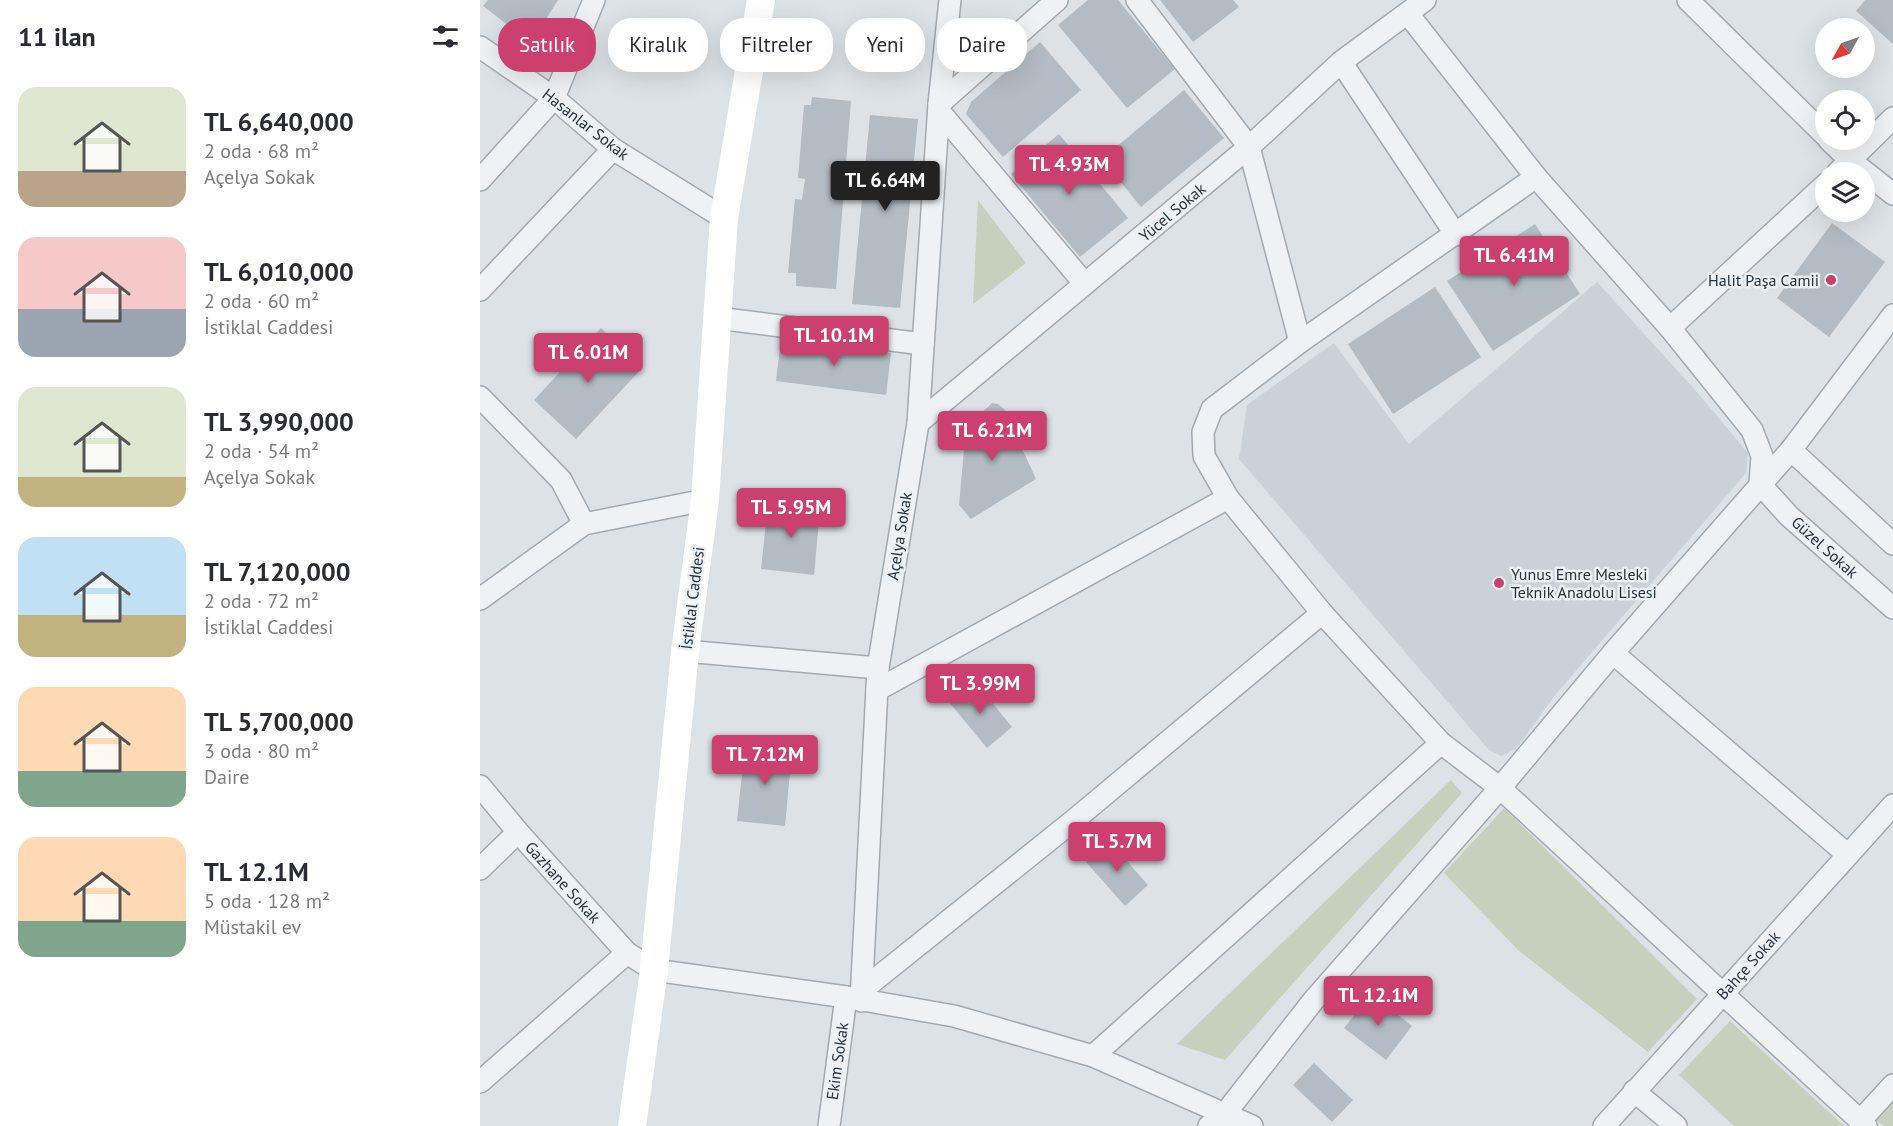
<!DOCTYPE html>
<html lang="tr">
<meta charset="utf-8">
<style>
:root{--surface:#fff;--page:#f2f2f3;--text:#2b2b33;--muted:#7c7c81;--accent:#cc4070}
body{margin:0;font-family:"PT Sans",sans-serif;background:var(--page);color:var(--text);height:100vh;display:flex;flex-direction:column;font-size:22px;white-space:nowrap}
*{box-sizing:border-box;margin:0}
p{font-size:20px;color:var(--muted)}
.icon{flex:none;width:33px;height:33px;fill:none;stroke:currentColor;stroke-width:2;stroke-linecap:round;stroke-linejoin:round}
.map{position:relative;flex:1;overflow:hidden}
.details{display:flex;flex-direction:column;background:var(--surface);width:480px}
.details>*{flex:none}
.top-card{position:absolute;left:18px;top:18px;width:570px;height:54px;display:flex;gap:12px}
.needle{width:39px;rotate:230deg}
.fabs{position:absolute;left:1335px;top:18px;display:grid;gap:12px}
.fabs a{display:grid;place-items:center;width:60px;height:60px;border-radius:50%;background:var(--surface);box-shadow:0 6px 24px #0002;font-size:30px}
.price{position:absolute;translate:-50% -51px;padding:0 14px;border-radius:6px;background:var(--accent);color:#fff;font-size:20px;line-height:39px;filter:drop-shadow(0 2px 3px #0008)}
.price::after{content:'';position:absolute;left:50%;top:36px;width:18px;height:14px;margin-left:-9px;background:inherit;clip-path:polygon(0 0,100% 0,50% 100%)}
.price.current{background:#222;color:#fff}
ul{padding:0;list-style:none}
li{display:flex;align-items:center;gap:18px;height:150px;padding:0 18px}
li span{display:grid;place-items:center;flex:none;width:168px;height:120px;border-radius:18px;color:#555}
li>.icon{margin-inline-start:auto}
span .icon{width:72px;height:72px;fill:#fffc;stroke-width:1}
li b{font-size:26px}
h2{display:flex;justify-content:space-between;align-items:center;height:72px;padding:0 18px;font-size:26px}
.tag{padding:0 21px;border-radius:24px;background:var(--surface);box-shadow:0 6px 24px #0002;font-size:21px;line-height:54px}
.tag.current{background:var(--accent);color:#fff}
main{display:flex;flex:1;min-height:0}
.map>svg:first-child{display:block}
.built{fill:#cad2d8}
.green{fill:#c6d0bd}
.building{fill:#b3bcc3}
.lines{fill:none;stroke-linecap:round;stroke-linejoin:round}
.street-casing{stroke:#a2aab0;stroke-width:24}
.street{stroke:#eff2f5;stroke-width:21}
.secondary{stroke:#fff;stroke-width:28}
.poi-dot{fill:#cc4070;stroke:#ebf1f4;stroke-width:2}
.labels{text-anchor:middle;stroke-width:5;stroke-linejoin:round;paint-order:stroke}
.street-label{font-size:16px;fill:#26323c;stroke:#ebf1f4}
.poi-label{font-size:16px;fill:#26323c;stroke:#ebf1f4;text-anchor:end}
</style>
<main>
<section class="details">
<h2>11 ilan<svg class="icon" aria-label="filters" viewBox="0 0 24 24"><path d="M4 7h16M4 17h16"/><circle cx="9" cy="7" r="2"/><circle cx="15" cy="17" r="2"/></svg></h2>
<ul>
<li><span style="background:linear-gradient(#dfe7d0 70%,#b9a48a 0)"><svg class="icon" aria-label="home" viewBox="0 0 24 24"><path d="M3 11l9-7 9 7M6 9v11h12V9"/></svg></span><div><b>TL 6,640,000</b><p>2 oda · 68 m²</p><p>Açelya Sokak</p></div></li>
<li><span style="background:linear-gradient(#f6c9c9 60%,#9aa5b1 0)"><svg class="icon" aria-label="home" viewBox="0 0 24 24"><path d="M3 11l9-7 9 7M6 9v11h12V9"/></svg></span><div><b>TL 6,010,000</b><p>2 oda · 60 m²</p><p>İstiklal Caddesi</p></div></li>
<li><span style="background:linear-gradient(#dfe7d0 75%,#c2b280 0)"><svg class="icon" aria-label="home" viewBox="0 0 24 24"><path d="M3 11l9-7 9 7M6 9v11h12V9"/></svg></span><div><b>TL 3,990,000</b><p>2 oda · 54 m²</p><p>Açelya Sokak</p></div></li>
<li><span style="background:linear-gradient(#bfe0f5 65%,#c2b280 0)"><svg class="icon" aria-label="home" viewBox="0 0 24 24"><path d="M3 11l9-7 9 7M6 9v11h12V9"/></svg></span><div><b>TL 7,120,000</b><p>2 oda · 72 m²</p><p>İstiklal Caddesi</p></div></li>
<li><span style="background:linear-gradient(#ffd9b3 70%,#7fa58c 0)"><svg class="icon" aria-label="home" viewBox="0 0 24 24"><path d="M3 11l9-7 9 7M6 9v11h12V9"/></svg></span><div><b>TL 5,700,000</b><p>3 oda · 80 m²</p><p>Daire</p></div></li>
<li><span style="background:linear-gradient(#ffd9b3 70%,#7fa58c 0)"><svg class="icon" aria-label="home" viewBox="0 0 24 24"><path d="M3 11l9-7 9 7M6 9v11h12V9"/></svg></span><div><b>TL 12.1M</b><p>5 oda · 128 m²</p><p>Müstakil ev</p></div></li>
</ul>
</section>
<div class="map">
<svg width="1413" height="1126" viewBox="0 0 1413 1126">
<rect width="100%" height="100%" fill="#dce2e6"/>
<path class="built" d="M1117,282l99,109 52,62 -2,20 -190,221 -40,55 -15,7 -12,-6 -250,-291 8,-54 87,-62 75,101z"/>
<g class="green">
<path d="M498,200l48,63 -53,41z"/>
<path d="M971,780l11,13 -237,267 -48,-16z"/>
<path d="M1024,808l193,191 -49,53 -130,-102 -74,-77z"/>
<path d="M1250,1021l114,105h-110l-55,-51z"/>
<path d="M1413,1101v25h-9l-8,-6z"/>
</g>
<g class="building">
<path d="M8,0h70l-27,43 -48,-37z"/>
<path d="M608,0h30l57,69 -48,39 -69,-83z"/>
<path d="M680,0h73l6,7 -46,35z"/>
<path d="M1385,0h28v44l-37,-33z"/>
<path d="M560,42l41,48 -78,67 -37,-43 5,-12z"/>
<path d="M704,90l40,48 -83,69 -39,-48z"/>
<path d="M332,97l39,4 -15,188 -40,-3v-13h-8l7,-74 7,1 3,-21 -7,-1 6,-73h7z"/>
<path d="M390,115l48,4 -18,189 -48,-4z"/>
<path d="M579,134l69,84 -48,39 -69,-83z"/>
<path d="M1352,223l53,39 -56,75 -52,-39z"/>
<path d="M1055,224l45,70 -87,57 -46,-70z"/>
<path d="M955,287l46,70 -88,57 -45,-70z"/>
<path d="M121,328l42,39 -67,72 -42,-39z"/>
<path d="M301,340l110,13 -5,42 -110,-14z"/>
<path d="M512,403l6,1 6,5 32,70 -65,40 -12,-14 7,-77z"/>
<path d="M288,504l52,5 -6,66 -53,-6z"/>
<path d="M494,681l38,46 -25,21 -38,-46z"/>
<path d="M265,746l47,5 -7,75 -48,-5z"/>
<path d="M629,841l39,44 -23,21 -39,-44z"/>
<path d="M891,994l41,32 -26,34 -42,-32z"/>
<path d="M834,1063l39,37 -21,22 -39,-37z"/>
</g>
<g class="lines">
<g class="street-casing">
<g id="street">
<path d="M657,0l112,147 51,195"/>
<path d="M1208,0l138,136"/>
<path d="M928,14l128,163 134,151 82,102 10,26 -2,28"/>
<path d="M0,47l74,51 59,51 111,69"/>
<path d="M861,62l115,173"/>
<path d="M459,104l118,-104"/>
<path d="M459,111l146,173"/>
<path d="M1349,140l22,21 42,33"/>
<path d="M1358,172l55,-54"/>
<path d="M1056,177l-236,165 -88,67 -9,23 1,24 24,42 94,115 119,130 59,45 366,338"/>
<path d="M0,180l74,-82 40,-98"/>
<path d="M0,290l133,-141"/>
<path d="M237,318l206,26"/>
<path d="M1190,328l156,-144"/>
<path d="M0,397l81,83 23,44"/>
<path d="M438,423l331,-276 92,-85 84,-62"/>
<path d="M1311,450l102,94"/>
<path d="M1280,484l29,32 104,92"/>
<path d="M0,599l104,-75 121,-24"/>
<path d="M205,651l193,17"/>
<path d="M1133,653l235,202"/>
<path d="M397,690l351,-192"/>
<path d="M0,786l38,46 109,121 27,17 192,27 108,19 139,40 159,70"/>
<path d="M0,869l38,-37"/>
<path d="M381,991l212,-170 249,-208"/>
<path d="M381,1001l17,-333 40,-245 21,-319 11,-104"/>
<path d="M613,1056l348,-313"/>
<path d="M0,1082l147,-129"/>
<path d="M1154,1091l42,35"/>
<path d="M1380,1121l33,-36"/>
<path d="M349,1126l17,-129"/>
<path d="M729,1126l15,-11 89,-114 187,-213 113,-135 178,-203 102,-135"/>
<path d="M1124,1126l289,-321"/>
</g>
</g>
<use href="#street" class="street"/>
<path class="secondary" d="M152,1126l22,-156 31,-319 20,-151 19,-282 37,-218"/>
</g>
<g class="poi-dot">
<circle cx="1351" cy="280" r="6"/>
<circle cx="1019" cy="583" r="6"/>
</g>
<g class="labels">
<g class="street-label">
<text transform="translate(106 124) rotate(38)" y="6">Hasanlar Sokak</text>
<text transform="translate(692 212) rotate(-40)" y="6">Yücel Sokak</text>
<text transform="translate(419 536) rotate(-81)" y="6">Açelya Sokak</text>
<text transform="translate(1345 547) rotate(42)" y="6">Güzel Sokak</text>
<text transform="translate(212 598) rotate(-83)" y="6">İstiklal Caddesi</text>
<text transform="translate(83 882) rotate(48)" y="6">Gazhane Sokak</text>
<text transform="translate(1268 965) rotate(-48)" y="6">Bahçe Sokak</text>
<text transform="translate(357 1061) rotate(-82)" y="6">Ekim Sokak</text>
</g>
<g class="poi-label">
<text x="1339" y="286">Halit Paşa Camii</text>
<text x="1031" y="580" text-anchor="start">Yunus Emre Mesleki<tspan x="1031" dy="18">Teknik Anadolu Lisesi</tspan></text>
</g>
</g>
</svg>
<div class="fabs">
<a><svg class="needle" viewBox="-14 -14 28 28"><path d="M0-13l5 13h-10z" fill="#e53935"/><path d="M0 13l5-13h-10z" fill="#7c7c81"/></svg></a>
<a><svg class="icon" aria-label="locate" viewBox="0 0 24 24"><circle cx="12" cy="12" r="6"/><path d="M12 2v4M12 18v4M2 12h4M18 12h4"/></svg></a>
<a><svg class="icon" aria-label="layers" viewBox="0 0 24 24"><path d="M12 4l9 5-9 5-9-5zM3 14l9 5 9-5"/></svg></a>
</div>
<b class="price" style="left:589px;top:196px">TL 4.93M</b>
<b class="price current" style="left:405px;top:212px">TL 6.64M</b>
<b class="price" style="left:1034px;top:287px">TL 6.41M</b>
<b class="price" style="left:354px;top:367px">TL 10.1M</b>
<b class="price" style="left:108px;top:384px">TL 6.01M</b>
<b class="price" style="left:512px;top:462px">TL 6.21M</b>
<b class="price" style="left:311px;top:539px">TL 5.95M</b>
<b class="price" style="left:500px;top:715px">TL 3.99M</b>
<b class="price" style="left:285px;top:786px">TL 7.12M</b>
<b class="price" style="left:637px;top:873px">TL 5.7M</b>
<b class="price" style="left:898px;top:1027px">TL 12.1M</b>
<div class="top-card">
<a class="tag current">Satılık</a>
<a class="tag">Kiralık</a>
<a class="tag">Filtreler</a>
<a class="tag">Yeni</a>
<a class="tag">Daire</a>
</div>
</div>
</main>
